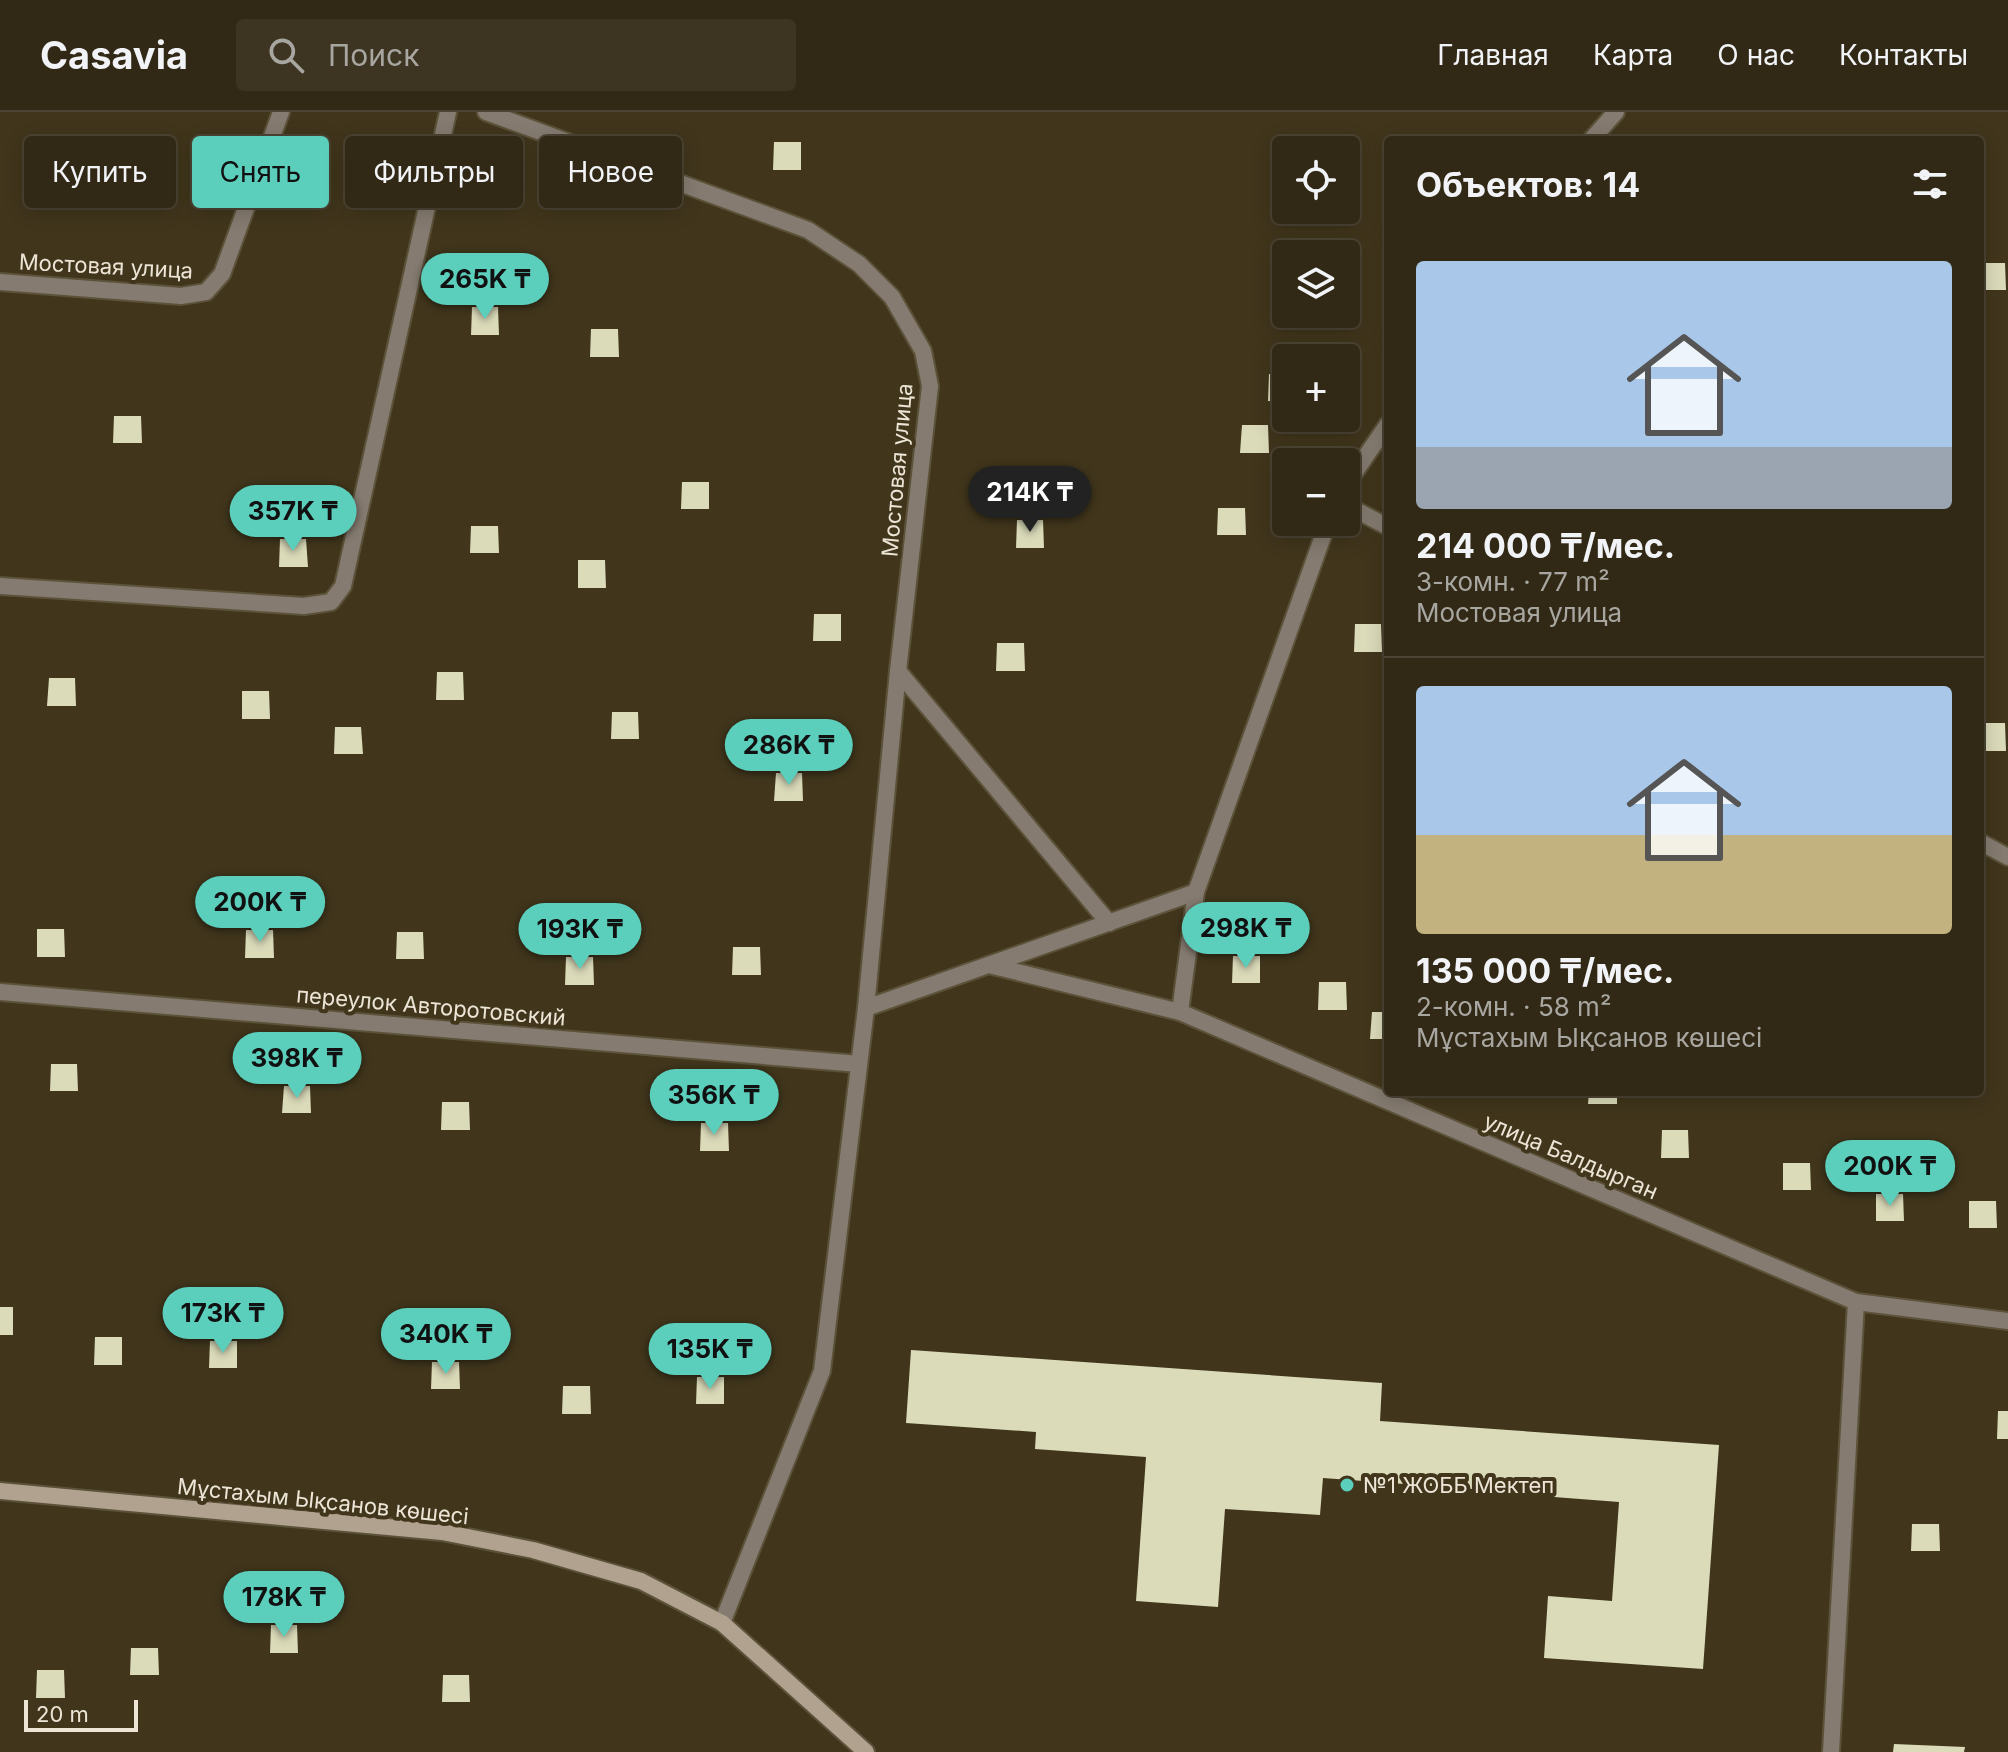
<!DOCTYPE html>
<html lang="ru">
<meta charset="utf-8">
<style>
:root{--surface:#312815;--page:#3d3422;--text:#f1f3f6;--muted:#a8a6a0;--line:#4c4434;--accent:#5bcebc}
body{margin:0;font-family:Inter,sans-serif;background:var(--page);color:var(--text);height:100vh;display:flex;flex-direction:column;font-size:30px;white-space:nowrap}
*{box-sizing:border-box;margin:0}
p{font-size:26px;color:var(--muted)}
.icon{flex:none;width:44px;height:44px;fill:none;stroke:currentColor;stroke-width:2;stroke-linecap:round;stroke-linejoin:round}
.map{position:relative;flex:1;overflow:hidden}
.drawer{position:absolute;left:1384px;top:24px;width:600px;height:960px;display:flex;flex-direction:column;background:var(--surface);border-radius:8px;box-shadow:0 4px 20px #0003,0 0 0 2px var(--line)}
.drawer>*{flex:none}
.banner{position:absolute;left:24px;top:24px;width:760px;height:72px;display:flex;gap:16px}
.fabs{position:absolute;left:1272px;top:24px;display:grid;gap:16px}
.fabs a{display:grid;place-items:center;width:88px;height:88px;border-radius:8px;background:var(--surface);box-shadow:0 4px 20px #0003,0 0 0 2px var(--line);font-size:40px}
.scale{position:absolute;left:24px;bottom:20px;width:114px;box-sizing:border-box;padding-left:8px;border:4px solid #ece5d6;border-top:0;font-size:22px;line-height:28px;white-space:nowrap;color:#ece5d6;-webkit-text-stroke:6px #41361c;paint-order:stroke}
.price{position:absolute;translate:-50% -68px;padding:0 18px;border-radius:28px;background:var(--accent);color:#111;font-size:26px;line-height:52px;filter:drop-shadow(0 2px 4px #0008)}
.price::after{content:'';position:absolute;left:50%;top:48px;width:24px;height:18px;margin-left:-12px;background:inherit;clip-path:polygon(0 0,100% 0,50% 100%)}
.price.on{background:#222;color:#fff}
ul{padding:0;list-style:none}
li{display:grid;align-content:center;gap:16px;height:424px;padding:0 32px}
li+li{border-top:2px solid var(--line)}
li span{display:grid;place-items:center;height:248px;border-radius:8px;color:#555}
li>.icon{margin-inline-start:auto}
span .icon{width:144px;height:144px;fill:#fffc;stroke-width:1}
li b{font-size:34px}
h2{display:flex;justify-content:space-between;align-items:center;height:96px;padding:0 32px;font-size:34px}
.chip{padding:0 28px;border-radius:8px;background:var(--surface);box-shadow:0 4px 20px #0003,0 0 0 2px var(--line);font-size:28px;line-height:72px}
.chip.on{background:var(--accent);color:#111}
header{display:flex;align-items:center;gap:48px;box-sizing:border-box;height:112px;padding:0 40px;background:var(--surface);border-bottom:2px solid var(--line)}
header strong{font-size:38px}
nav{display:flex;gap:44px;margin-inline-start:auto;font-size:28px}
.search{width:560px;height:72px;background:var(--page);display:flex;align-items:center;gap:20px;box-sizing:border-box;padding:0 28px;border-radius:8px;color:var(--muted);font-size:30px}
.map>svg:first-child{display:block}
.building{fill:#dbdbba}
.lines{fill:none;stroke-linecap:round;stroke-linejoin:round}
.street-casing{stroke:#5c523a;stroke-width:20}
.secondary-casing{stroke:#5c523a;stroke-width:20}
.street{stroke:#857b70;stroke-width:16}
.secondary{stroke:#b1a18f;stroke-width:16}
.poi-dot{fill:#5bcebc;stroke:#41361c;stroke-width:3}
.labels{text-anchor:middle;stroke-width:8;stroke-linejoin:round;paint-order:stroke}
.street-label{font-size:22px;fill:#ece5d6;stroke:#41361c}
.poi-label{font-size:22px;fill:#ece5d6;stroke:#41361c;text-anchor:start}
</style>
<header>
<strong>Casavia</strong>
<div class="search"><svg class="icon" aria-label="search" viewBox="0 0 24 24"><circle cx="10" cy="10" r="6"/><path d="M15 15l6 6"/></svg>Поиск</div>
<nav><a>Главная</a><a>Карта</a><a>О нас</a><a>Контакты</a></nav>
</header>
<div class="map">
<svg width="2008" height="1640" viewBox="0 0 2008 1640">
<rect width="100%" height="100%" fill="#41361c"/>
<g class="building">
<path d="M774,30h27v28h-28z"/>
<path d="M1980,151h25l1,27h-26z"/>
<path d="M472,195h26l1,28h-28z"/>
<path d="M591,217h27l1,28h-29z"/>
<path d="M1269,262h17v27h-18z"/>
<path d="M114,304h27l1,27h-29z"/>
<path d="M1242,313h26l1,28h-29z"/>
<path d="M682,370h27v27h-28z"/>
<path d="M1218,396h27l1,27h-29z"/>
<path d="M1017,408h26l1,28h-28z"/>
<path d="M471,414h27l1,27h-29z"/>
<path d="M280,427h26l2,28h-29z"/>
<path d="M578,448h27l1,28h-28z"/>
<path d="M814,502h27v27h-28z"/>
<path d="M1355,512h26l1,28h-28z"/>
<path d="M997,531h27l1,28h-29z"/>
<path d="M437,560h26l1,28h-28z"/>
<path d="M49,566h26l1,28h-29z"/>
<path d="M242,579h27l1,28h-28z"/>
<path d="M612,600h26l1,27h-28z"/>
<path d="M1980,611h25l1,28h-26z"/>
<path d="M335,615h26l2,27h-29z"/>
<path d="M776,661h26l1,28h-29z"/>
<path d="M37,817h27l1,28h-28z"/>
<path d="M246,818h27l1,28h-29z"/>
<path d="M397,820h26l1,27h-28z"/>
<path d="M733,835h27l1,28h-29z"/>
<path d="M1233,844h27v27h-28z"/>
<path d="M566,845h27l1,28h-29z"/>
<path d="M1319,870h27l1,28h-29z"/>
<path d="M1372,900h16v27h-18z"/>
<path d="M51,952h26l1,27h-28z"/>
<path d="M284,974h26l1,27h-29z"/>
<path d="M1589,980h28v12h-29z"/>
<path d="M442,990h27l1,28h-29z"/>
<path d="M701,1011h27l1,28h-29z"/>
<path d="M1662,1018h26l1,28h-28z"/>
<path d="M1783,1051h27l1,27h-28z"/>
<path d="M1876,1082h27l1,27h-28z"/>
<path d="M1969,1089h27l1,27h-28z"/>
<rect x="0" y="1195" width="13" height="28"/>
<path d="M95,1225h27v28h-28z"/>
<path d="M210,1229h27v27h-28z"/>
<path d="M911,1238l471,33 -2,38 339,24 -16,224 -159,-11 4,-62 64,5 7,-99 -65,-5v-2l-231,-17 -3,37 -95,-6 -7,98 -82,-6 10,-144 -111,-8 1,-17 -130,-9z"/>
<path d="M432,1250h27l1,27h-29z"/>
<path d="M697,1265h27v27h-28z"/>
<path d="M563,1274h27l1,28h-29z"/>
<path d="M1998,1299h10v28h-11z"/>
<path d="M1912,1412h27l1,27h-29z"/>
<path d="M271,1513h26l1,28h-28z"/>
<path d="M131,1536h27l1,27h-29z"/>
<path d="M37,1558h27l1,28h-29z"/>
<path d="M443,1563h26l1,27h-28z"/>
<path d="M1894,1632l71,3 -1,5h-71z"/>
</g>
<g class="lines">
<g class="street-casing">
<g id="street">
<path d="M486,0l322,118 51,34 33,33 31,54 7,35 -32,285 -32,337"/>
<path d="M1591,28l25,-28"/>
<path d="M0,170l181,14 25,-4 16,-18 59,-162"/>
<path d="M1346,373l42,-61"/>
<path d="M1346,393l42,22"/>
<path d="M0,474l304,20 27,-4 12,-16 105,-474"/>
<path d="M898,559l211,252"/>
<path d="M1980,730l28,15"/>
<path d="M989,853l191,47 16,-120 132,-370"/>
<path d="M0,880l859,72"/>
<path d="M1180,900l676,290 152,19"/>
<path d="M722,1511l100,-252 44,-363 330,-116"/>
<path d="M1831,1640l25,-450"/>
</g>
</g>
<g class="secondary-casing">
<path id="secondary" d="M0,1379l442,41 91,18 108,31 81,42 144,129"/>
</g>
<use href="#street" class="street"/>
<use href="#secondary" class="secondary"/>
</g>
<circle class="poi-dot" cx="1347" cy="1373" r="8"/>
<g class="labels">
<g class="street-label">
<text transform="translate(106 154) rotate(3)" y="8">Мостовая улица</text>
<text transform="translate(897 358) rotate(-85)" y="8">Мостовая улица</text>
<text transform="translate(431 894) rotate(5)" y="8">переулок Авторотовский</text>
<text transform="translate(1571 1044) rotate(23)" y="8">улица Балдырган</text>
<text transform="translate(323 1389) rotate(6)" y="8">Мұстахым Ықсанов көшесі</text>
</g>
<g class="poi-label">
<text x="1363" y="1381">№1 ЖОББ Мектеп</text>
</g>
</g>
</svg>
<div class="fabs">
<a><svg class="icon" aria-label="locate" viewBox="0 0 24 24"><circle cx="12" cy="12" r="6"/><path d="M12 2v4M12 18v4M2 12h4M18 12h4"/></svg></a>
<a><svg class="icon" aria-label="layers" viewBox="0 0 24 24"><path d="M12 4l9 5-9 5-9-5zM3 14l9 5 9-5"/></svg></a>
<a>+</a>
<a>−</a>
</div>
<div class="scale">20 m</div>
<b class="price" style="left:485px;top:209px">265K ₸</b>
<b class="price on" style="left:1030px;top:422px">214K ₸</b>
<b class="price" style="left:293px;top:441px">357K ₸</b>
<b class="price" style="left:789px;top:675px">286K ₸</b>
<b class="price" style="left:260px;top:832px">200K ₸</b>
<b class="price" style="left:1246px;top:858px">298K ₸</b>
<b class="price" style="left:580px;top:859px">193K ₸</b>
<b class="price" style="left:297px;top:988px">398K ₸</b>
<b class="price" style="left:714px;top:1025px">356K ₸</b>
<b class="price" style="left:1890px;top:1096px">200K ₸</b>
<b class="price" style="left:223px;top:1243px">173K ₸</b>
<b class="price" style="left:446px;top:1264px">340K ₸</b>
<b class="price" style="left:710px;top:1279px">135K ₸</b>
<b class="price" style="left:284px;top:1527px">178K ₸</b>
<div class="banner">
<a class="chip">Купить</a>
<a class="chip on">Снять</a>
<a class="chip">Фильтры</a>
<a class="chip">Новое</a>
</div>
<section class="drawer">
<h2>Объектов: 14<svg class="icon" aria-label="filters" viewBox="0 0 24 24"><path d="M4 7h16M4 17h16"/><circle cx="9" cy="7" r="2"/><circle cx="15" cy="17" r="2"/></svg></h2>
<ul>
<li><span style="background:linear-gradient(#a9c7e8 75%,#9aa5b1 0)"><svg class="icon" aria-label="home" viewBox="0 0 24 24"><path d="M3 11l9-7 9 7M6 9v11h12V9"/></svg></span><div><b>214 000 ₸/мес.</b><p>3-комн. · 77 m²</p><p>Мостовая улица</p></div></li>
<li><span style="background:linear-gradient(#a9c7e8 60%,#c2b280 0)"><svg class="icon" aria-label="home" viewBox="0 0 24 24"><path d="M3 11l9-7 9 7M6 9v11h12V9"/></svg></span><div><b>135 000 ₸/мес.</b><p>2-комн. · 58 m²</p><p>Мұстахым Ықсанов көшесі</p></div></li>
</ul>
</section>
</div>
